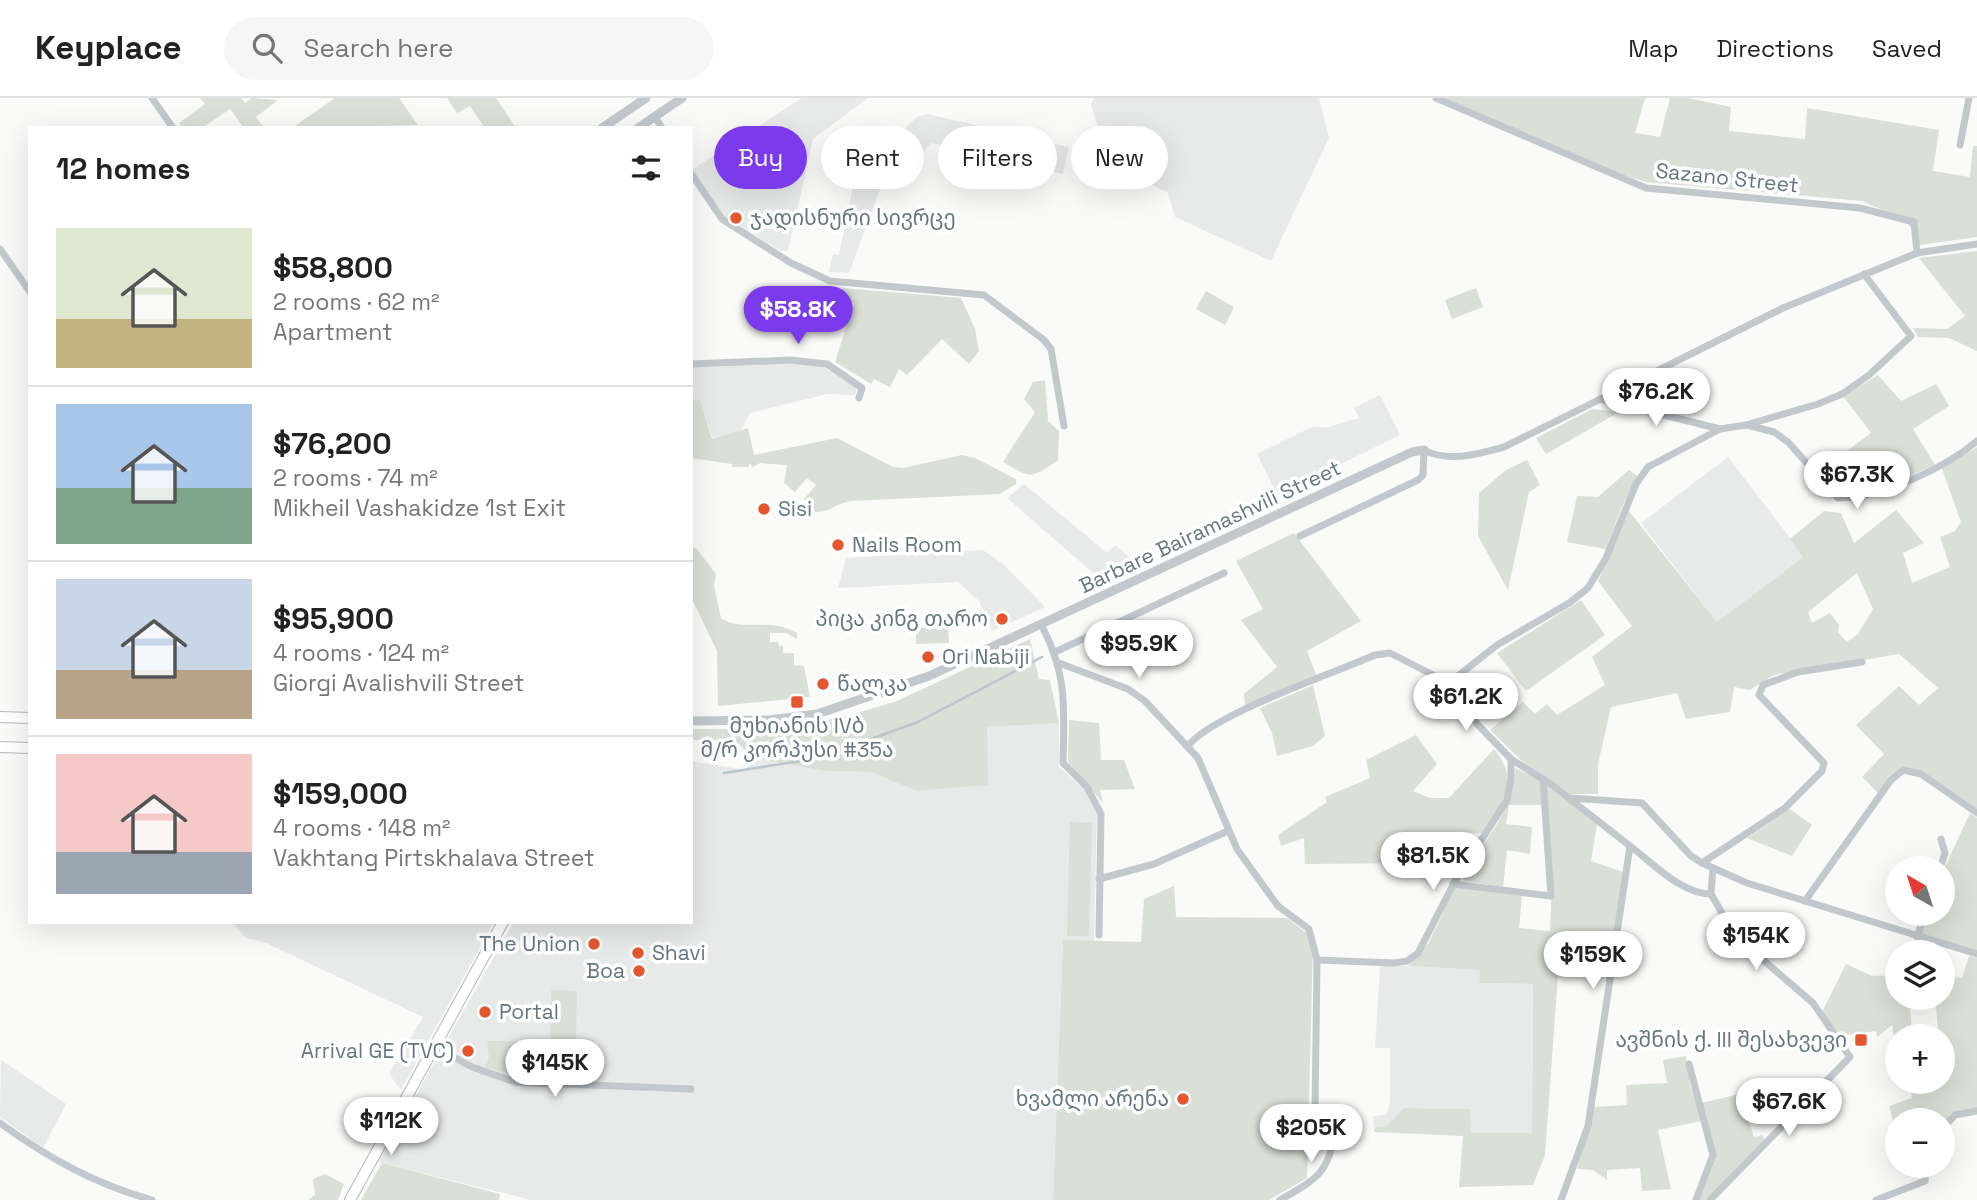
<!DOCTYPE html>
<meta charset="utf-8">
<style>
:root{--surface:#fff;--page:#f6f6f6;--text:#222;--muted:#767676;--line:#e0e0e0;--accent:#7c3aed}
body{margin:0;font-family:"Space Grotesk","Noto Sans Georgian",sans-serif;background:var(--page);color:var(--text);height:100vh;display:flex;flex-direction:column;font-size:26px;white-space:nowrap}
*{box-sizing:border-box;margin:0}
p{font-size:23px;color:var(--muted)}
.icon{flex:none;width:38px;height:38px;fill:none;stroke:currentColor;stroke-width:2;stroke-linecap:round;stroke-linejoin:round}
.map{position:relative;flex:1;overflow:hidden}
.drawer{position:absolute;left:28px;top:28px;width:665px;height:798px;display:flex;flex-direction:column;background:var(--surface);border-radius:0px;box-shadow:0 7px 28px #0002}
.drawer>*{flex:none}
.guide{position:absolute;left:714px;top:28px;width:665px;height:63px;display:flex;gap:14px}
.needle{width:46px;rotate:321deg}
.tools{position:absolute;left:1885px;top:758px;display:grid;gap:14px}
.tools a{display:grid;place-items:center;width:70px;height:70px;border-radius:50%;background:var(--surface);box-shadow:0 7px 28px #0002;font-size:35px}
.price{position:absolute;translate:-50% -60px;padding:0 16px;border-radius:24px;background:#fff;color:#222;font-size:23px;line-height:46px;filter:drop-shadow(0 2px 4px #0008)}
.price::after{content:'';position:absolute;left:50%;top:42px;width:21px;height:16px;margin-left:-10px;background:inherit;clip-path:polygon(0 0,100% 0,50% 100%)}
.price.on{background:var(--accent);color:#fff}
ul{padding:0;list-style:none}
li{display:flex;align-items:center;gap:21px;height:175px;padding:0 28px}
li+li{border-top:2px solid var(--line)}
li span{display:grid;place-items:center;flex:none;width:196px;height:140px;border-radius:0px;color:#555}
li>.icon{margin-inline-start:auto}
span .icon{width:84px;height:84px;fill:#fffc;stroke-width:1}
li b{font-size:30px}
h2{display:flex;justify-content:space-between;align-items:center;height:84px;padding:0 28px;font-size:30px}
.chip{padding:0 24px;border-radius:32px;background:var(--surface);box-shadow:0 7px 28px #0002;font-size:24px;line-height:63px}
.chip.on{background:var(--accent);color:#fff}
header{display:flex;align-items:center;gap:42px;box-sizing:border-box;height:98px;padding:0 35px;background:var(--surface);border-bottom:2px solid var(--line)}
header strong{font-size:33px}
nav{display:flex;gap:38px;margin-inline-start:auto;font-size:24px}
.search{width:490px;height:63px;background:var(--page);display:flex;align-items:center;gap:18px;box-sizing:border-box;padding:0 24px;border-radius:38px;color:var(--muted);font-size:26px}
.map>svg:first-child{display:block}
.built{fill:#e8e9e9}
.green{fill:#dadfd7;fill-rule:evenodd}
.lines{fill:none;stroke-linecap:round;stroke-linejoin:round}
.stream{stroke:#bbc7cb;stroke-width:2.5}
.secondary-casing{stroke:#b3babf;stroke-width:12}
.minor{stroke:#c3c8cc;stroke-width:7}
.tertiary{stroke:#c3c8cc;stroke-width:9}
.secondary{stroke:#fff;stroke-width:10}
.poi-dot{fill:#e4572e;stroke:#fff;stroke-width:2.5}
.labels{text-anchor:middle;stroke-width:7;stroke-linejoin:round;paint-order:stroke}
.street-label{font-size:21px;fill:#657683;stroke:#fff}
.poi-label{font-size:21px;fill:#657683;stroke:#fff;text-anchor:start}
</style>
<header>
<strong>Keyplace</strong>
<div class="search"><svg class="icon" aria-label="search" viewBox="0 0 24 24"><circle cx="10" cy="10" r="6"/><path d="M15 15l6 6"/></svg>Search here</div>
<nav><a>Map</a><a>Directions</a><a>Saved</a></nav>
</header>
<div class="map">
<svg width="1977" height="1102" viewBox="0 0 1977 1102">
<rect width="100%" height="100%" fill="#fafaf8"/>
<g class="built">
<path d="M802,0h66l-55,41 -25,112h-7l-55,-33 -33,-49z"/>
<path d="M1094,0h225l10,40 -58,123 -96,-44 -7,-24 -60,-30 -17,-59z"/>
<path d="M928,16l141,33 -6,27 -131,-31 -52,46 -31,84 -20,-1 4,-18 6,1 16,-79 63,-60z"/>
<path d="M788,264l34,4 35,21 -2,8 -28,-1 -77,19 -9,17 -28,9 -13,-38h-9v-35z"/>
<path d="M1380,297l20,40 -123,60 -20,-41 57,-28 11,2 34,-10 -5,-10z"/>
<path d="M1728,359l76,99 -87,66 -76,-99z"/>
<path d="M1024,386l83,69 8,-8 19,16 -34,18 -93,-81z"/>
<path d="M983,452l20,14 42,43 -53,24 -13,-30 -21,-19 -120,6 8,-30z"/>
<path d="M1059,625v44l26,23 12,20 -3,132 -31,-1 -10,259h-522l-153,-38 136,-240h177v-161l55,9 6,-12 74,13 45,1 45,19 71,-6 -1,-58z"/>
<path d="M232,824h262l-93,168 -12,-16 34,-57 -157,-74 -20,-5z"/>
<path d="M1380,867l101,5 -2,13 54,1 -1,149h-62l-1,-24 -65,-1 -9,12 -7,6 -12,1 -2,5 -1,-16 14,-2 3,-12v-54h-15z"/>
<path d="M1,962l65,44 -23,44 -43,-31z"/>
</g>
<g class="green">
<path d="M200,0h41l4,5 7,-5 26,2 -22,17 8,11h-20l-14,-19 -28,19h-19l-4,-5 26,-19z"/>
<path d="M335,0h64l19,27 -126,3z"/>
<path d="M447,0h49l20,30h-31l-15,-22 -13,7z"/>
<path d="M1444,0h201l-10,35 25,4 10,-39h18l43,9 -2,24 76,8 2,-31 132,22 -6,41 37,6 3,-31h4v91l-57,8 -13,-24 -45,-20 -216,-19 -46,-15z"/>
<path d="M1977,153v100l-28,-13 -31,-1 -5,-9 34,1 18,-13 -46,-58z"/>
<path d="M843,190l118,10 14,31 4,22 -10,13 -27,-25 -35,36 -8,-6 -9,18 -16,-8 -3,5 -36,-22 19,-59 -14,-5z"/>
<path d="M1476,190l7,19 -31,12 -7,-19z"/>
<path d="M1206,193l28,16 -9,18 -29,-16z"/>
<path d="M1878,277l23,26 35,-17 13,22 -36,23 22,36c-30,12 -65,32 -97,28l-18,-22 51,-38 -28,-37z"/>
<path d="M1045,282l3,41 11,10 -1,29c-27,19 -27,19 -55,2l32,-50 -11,-13 9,-17z"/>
<path d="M700,302l12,39 36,-11 6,27 83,-17 56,29 10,1 59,-13 13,3 41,21v5l-16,10 -149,7c-15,2 -21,12 -36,11l-11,-13 12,-14 -9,-7 -12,14 -11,-9 3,-18 -27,-2 -7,4 -4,-4v4h-17v-3l-41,-6v-57z"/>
<path d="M1592,311l27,3 -73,42 -10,-16z"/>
<path d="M1977,349v362l-54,-37 -22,-5 -11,9 -12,17 -16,-16 22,-23 -28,-29 43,-39 20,19 19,-17 -39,-34 -125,21 -24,15 -16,-3 -4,25 -44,7 -9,-26 -66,14 -13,57v30h-30l-46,-33 -32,-31 33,-28 12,12 12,-10 10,11 48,-30 -13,-28 40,-31 -34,-45 31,-70 88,111 86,-65 -13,-18 34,-28 17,2 13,30 42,-33 28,33 -21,10 9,30 38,-16 -10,-30 15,-6 6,-9 -19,-53zM1857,475l16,36 -15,25 -11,8 -9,-10 1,-7 -9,-12 -18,10 -4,-11z"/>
<path d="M1527,362l13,25 -11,7 -21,98 -30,-54 1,-43 27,-23z"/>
<path d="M1629,372l8,6 -16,33 -15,40 -39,-7 10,-46 21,1z"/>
<path d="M1294,435l67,88 -54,30 10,26 -72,30 -1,-13 33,-27 -36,-47 22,-11 -27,-48z"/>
<path d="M691,450h5l20,26 -2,12 7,32c20,15 48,-2 76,15v6l-11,-6h-16v9h8l1,4h4v7h11v12l10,1 6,31 -92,9 -1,-55 -26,-54z"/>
<path d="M1581,502l24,35 -79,56 -29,-38z"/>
<path d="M948,529l1,16 -33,1v-16z"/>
<path d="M1030,541l9,40 11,1 9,43 -72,4 1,58 -72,6 -45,-19 -45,-1 -74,-13 -17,-18h-44v-11h75l74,-11 57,-17z"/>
<path d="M1313,587l12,51 -12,10 -36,10 -5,-23 -12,-25z"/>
<path d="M1069,622l30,3 2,37h23l11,29 -35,1 3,13 -35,-41z"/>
<path d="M1416,637l21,29 -24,27 17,7h19l45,-49c27,33 9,52 -11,84l-73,-1 1,31 -106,1 -1,-26 -23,8 -3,-11 49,-33 -2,-5 45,-19 -4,-18z"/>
<path d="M1515,670l25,12 3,25h-34l-3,19 26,3 -2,27 -23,-4 -4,37 -39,-6 -3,-6c22,-31 55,-67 54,-107z"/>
<path d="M1546,687l51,39 -6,37 32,11 -10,66 -53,9 -15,208 -12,30 -74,2 4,-51 -89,-4 2,-5 11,-1 17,-18 66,1 1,24h61l1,-149 -54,-1 1,-13 -72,-4 21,-24 26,-55 67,9 -3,32 31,3 2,-46z"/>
<path d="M1790,711l22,16 -20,31 -45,-18z"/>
<path d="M1970,715l7,5v134l-56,-18 7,-20h14l1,-43z"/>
<path d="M1070,724l22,1 -3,113h-22z"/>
<path d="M1174,788l2,31 111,1 21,16 5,10 -6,234 -38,22h-216l10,-260 78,2 3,-43z"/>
<path d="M1969,858l8,2v151l-26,4 -8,11 -1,-4h-45v16l-8,-30 23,-8 -3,-16h33v-46l-3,-3 -42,3v22l-5,-33 -15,12 -1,-6 -38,5 -16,-24 24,-48 26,12 25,-1v23h45l1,-23 19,3zM1936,908l2,24 -26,2 -2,-23z"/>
<path d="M551,892l26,1 -1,49h-26z"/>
<path d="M487,943h32l-1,35 -33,-8 4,-11z"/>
<path d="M1686,958l4,29 12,36 -44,9 13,59 -29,2 -2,-23 -33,2v10l-14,-10 -16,-1 16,-62 34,-2 -1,-20 41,-2 -4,-23z"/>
<path d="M1740,996l14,43 8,-2 3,5 -59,60h-7c20,-42 17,-54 2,-97z"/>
<path d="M382,1065l118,31 -1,6h-138z"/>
<path d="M325,1076l19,10 -6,16h-30l7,-5 -2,-16z"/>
</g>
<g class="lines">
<g class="stream">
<path d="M821,659l97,-35 124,-65"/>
<path d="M724,675l77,-12"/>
</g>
<g class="secondary-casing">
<g id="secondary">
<path d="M0,619l30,1"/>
<path d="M0,649l30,1"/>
<path d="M350,1102l153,-278"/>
</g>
</g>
<g class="minor">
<path d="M152,0l21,30"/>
<path d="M1436,0l210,90 214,20 54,14 3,31"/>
<path d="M655,19l7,11"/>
<path d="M1960,47l9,-47"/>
<path d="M691,75l31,46 69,44 39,18 154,14 60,45 7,9 13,77"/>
<path d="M0,151l30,43"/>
<path d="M691,266l99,-4 37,4 35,24 -3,10"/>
<path d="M1600,301l120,30"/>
<path d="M1747,327l27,7 14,10 50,56c44,-1 106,-29 139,-57"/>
<path d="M1300,438l118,-56 5,-5 1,-25c25,13 54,4 80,-3l279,-139 134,-55 60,-9"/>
<path d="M1042,528c26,51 22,81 21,137l24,24 14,27 -2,121"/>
<path d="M1055,554l169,-79"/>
<path d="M1059,565l69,26 17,12 53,57 39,91 41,57 31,23 8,31 -2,153 5,7 17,3c-9,50 -15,53 -57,77"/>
<path d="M1449,585l48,-38 72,-42 19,-15 18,-30 30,-74 12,-17 72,-38 26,-4 72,-21 24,-10 27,-19 42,-39 -47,-62"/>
<path d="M1188,648c23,-31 146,-73 187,-91l15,-2 59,30 29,42 33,34 41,26 78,61 -42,280 -27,74"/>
<path d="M1570,700l72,5 49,53 11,7 45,20 230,71"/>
<path d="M1630,748c23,17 51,48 81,48"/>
<path d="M1702,765l83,-55 37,-37 2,-8 -65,-68 4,-10 35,-13 64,-10"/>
<path d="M1940,770l5,-15 -4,-14"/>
<path d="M1099,781l55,-15 74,-33"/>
<path d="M1453,786l98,12 -8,-117"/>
<path d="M1805,803l86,-121 12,-10 18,4 56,39"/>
<path d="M1917,839l8,-23"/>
<path d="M1317,862l77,3 13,-2 11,-8 37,-72 52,-81 4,-21v-20"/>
<path d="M435,949l37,20 43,15 176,7"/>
<path d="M1689,966l24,91 -17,45"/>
<path d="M0,1025c48,35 95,61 152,77"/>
<path d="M1942,1031l13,-14 22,-4"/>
<path d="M1710,1102l140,-143 -37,-54 -51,-44 -36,-39 -15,-26 2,-26"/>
<path d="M1876,1102l49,-19 1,-15"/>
</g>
<g class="tertiary">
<path d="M602,30l44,-30"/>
<path d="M638,30l44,-30"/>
<path d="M691,623l78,-1 48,-6 112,-38 483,-224 12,-2"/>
</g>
<use href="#secondary" class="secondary"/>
</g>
<g class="poi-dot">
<circle cx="736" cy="120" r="7"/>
<circle cx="764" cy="411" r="7"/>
<circle cx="838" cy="447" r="7"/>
<circle cx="1002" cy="521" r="7"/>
<circle cx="928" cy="559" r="7"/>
<circle cx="823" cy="586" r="7"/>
<rect x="790" y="597" width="14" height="14" rx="3.5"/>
<circle cx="594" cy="846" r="7"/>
<circle cx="638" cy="855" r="7"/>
<circle cx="639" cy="873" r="7"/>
<circle cx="485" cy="914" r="7"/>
<rect x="1854" y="935" width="14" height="14" rx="3.5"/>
<circle cx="468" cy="953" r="7"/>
<circle cx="1183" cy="1001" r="7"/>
</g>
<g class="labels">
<g class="street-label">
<text transform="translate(1727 80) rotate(6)" y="7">Sazano Street</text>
<text transform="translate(1210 429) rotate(-25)" y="7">Barbare Bairamashvili Street</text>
</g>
<g class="poi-label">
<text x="750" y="127">ჯადისნური სივრცე</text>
<text x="778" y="418">Sisi</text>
<text x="852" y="454">Nails Room</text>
<text x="988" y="528" text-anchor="end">პიცა კინგ თარო</text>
<text x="942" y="566">Ori Nabiji</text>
<text x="837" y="593">წალკა</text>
<text x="797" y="635" text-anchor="middle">მუხიანის IVბ<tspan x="797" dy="24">მ/რ კორპუსი #35ა</tspan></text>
<text x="580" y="853" text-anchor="end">The Union</text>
<text x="652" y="862">Shavi</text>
<text x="625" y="880" text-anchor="end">Boa</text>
<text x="499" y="921">Portal</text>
<text x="1847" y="949" text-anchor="end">ავშნის ქ. III შესახვევი</text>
<text x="454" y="960" text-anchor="end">Arrival GE (TVC)</text>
<text x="1169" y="1008" text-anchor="end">ხვამლი არენა</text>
</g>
</g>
</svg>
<div class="tools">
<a><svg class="needle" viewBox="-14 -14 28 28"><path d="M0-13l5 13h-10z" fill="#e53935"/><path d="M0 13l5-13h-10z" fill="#767676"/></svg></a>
<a><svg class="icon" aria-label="layers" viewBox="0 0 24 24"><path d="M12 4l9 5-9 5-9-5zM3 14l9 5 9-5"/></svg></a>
<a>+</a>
<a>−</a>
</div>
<b class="price on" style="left:798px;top:248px">$58.8K</b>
<b class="price" style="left:1656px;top:330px">$76.2K</b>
<b class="price" style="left:1857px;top:413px">$67.3K</b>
<b class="price" style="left:1139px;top:582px">$95.9K</b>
<b class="price" style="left:1466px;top:635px">$61.2K</b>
<b class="price" style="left:1433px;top:794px">$81.5K</b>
<b class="price" style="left:1756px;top:874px">$154K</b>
<b class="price" style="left:1593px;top:893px">$159K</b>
<b class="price" style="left:555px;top:1001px">$145K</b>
<b class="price" style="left:1789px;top:1040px">$67.6K</b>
<b class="price" style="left:391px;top:1059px">$112K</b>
<b class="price" style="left:1311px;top:1066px">$205K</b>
<div class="guide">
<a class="chip on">Buy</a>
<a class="chip">Rent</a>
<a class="chip">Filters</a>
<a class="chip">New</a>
</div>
<section class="drawer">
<h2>12 homes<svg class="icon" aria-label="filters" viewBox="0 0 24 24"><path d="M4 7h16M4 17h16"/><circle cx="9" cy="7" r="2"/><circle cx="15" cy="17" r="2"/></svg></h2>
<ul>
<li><span style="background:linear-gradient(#dfe7d0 65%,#c2b280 0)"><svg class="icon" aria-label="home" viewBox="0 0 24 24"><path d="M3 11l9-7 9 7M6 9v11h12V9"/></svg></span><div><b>$58,800</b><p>2 rooms · 62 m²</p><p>Apartment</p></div></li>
<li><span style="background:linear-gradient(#a9c7e8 60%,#7fa58c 0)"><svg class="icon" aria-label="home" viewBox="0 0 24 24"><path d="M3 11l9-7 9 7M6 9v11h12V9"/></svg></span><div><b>$76,200</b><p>2 rooms · 74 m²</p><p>Mikheil Vashakidze 1st Exit</p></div></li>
<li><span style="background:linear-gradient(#c9d6e8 65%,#b9a48a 0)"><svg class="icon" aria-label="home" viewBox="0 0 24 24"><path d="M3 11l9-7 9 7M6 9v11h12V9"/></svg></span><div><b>$95,900</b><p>4 rooms · 124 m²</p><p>Giorgi Avalishvili Street</p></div></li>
<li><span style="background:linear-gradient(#f6c9c9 70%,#9aa5b1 0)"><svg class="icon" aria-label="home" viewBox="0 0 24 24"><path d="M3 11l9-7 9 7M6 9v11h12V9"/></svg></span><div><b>$159,000</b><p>4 rooms · 148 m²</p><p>Vakhtang Pirtskhalava Street</p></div></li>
</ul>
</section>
</div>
